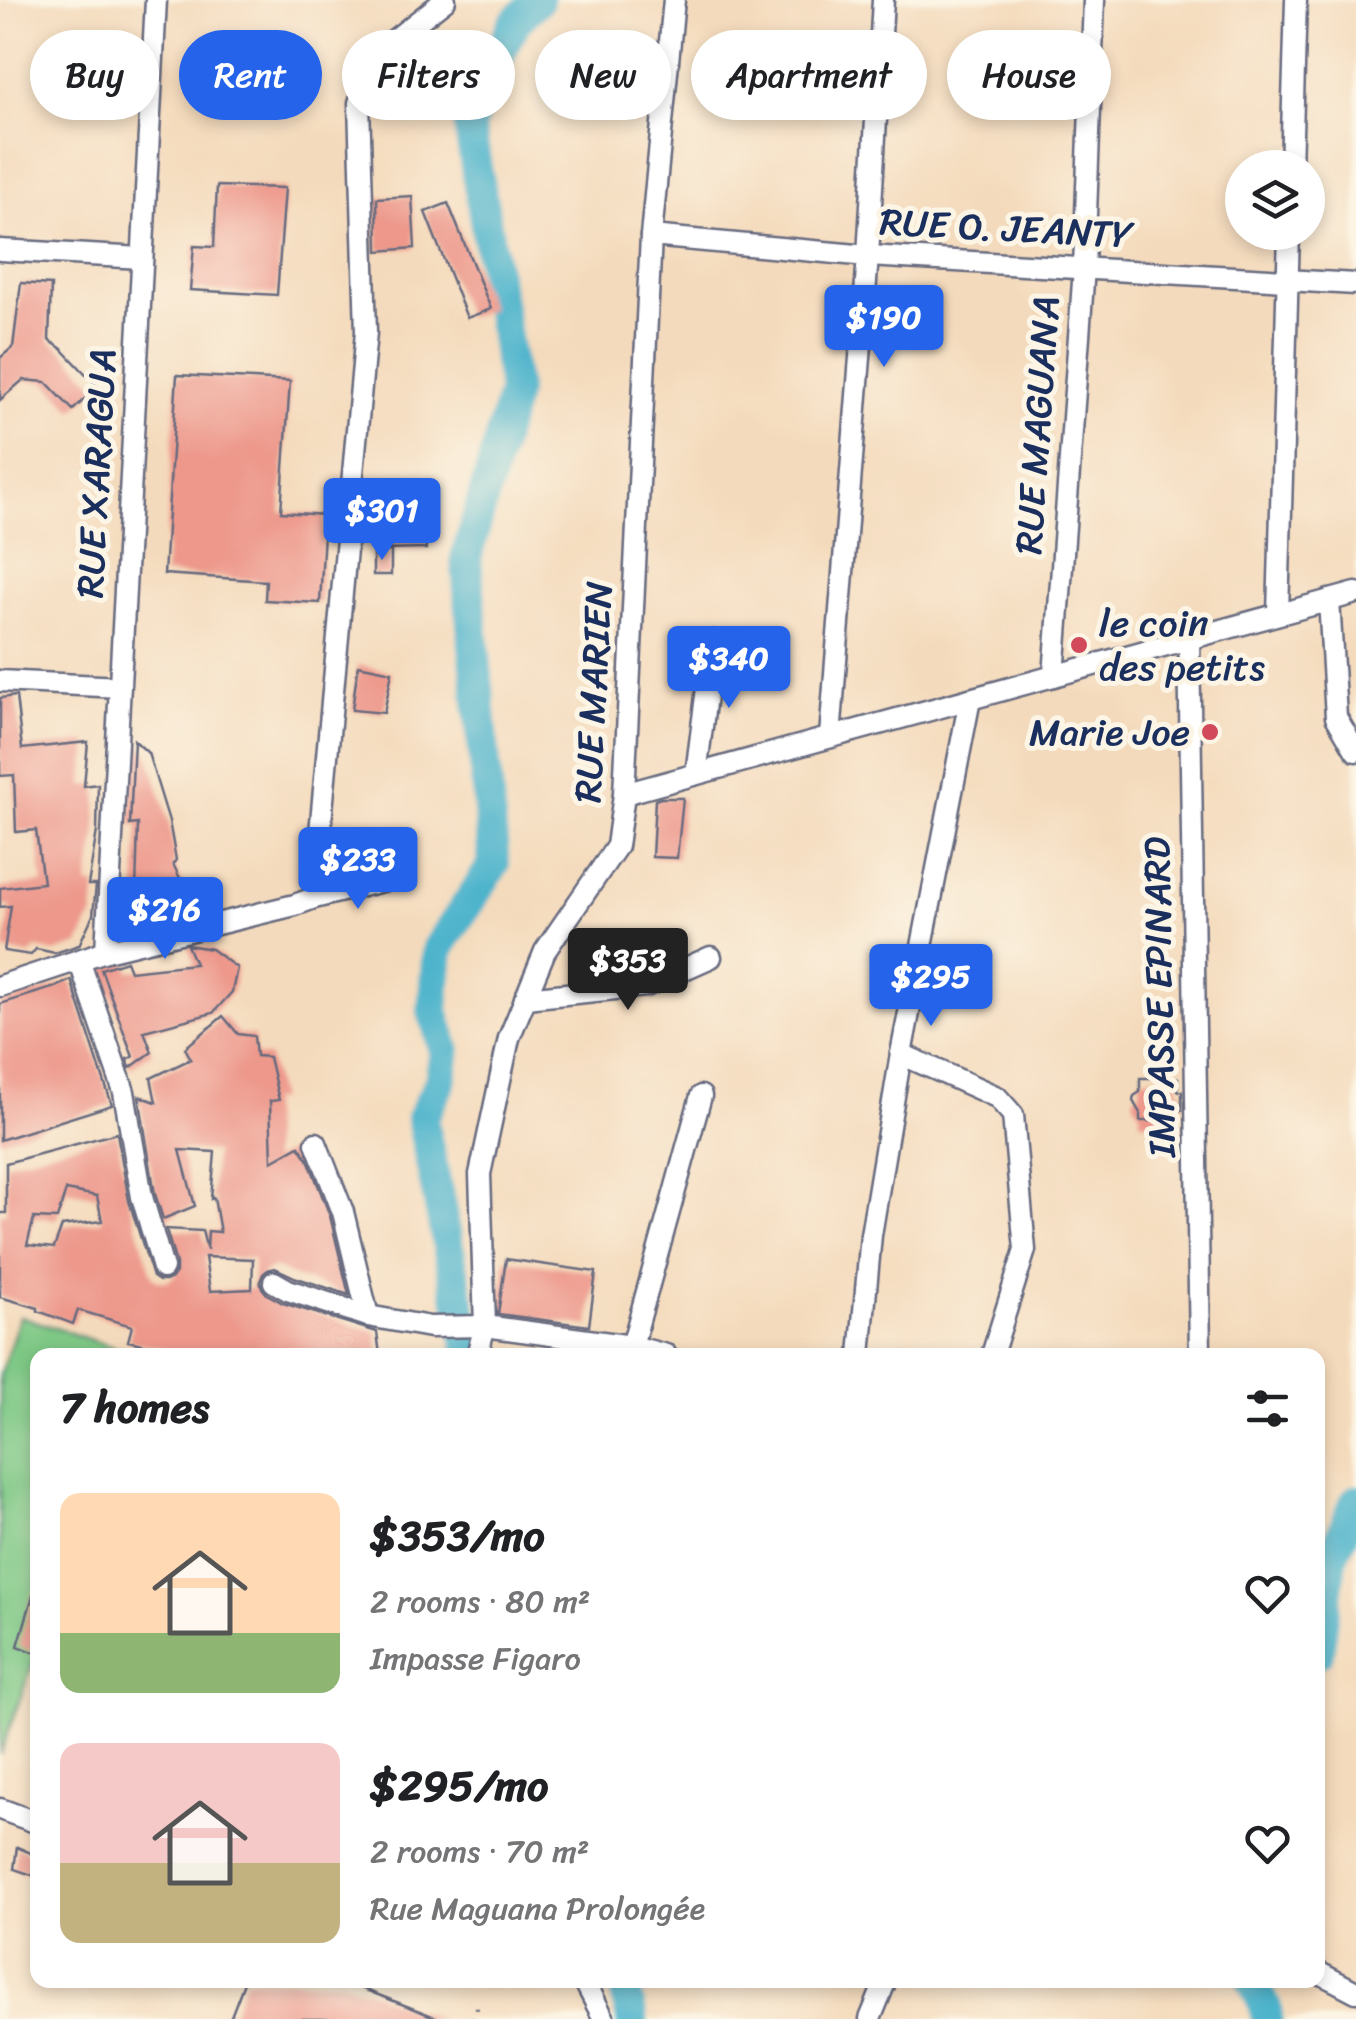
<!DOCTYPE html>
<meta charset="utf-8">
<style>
:root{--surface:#fff;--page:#f2f2f2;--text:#202124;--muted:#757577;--accent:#2563eb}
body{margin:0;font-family:Sriracha,sans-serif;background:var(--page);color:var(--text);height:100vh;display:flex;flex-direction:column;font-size:38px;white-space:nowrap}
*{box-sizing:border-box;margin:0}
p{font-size:32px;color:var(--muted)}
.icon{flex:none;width:55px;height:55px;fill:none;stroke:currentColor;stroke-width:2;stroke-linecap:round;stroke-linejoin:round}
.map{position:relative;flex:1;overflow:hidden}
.details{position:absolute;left:30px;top:1348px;width:1295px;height:640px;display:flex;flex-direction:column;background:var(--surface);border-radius:20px;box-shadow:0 5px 15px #0003}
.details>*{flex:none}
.banner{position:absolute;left:30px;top:30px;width:1298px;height:90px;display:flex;gap:20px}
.controls{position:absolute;left:1225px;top:150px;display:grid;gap:20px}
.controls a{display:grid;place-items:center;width:100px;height:100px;border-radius:50%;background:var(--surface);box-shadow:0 5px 15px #0003;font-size:50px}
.price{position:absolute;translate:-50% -85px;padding:0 22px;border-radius:10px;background:var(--accent);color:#fff;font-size:32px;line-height:65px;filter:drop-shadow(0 2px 5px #0008)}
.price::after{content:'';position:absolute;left:50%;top:60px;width:30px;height:22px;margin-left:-15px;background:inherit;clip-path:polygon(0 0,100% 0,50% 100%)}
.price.current{background:#222;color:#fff}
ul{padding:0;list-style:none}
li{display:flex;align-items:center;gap:30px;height:250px;padding:0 30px}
li span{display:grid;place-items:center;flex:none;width:280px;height:200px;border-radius:20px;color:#555}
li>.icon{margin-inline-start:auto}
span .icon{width:120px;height:120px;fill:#fffc;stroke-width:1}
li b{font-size:42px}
h2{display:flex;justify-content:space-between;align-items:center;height:120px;padding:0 30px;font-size:42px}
.tag{padding:0 35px;border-radius:45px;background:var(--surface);box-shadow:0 5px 15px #0003;font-size:35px;line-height:90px}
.tag.current{background:var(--accent);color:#fff}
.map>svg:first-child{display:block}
.green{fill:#7ec885;stroke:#4c7c72;stroke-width:2.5}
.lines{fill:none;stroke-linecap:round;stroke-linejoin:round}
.river{stroke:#4db4cc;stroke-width:32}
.building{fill:#ed988b;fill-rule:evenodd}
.street-casing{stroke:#676b7f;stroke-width:25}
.path{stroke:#676b7f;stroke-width:4;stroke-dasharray:2.5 8;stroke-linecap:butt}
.street{stroke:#fff;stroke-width:20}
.poi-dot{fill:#d1495b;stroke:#fcf5e5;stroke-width:4}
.labels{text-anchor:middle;stroke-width:10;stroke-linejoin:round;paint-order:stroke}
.street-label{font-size:38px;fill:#1b2f5e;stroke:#fcf5e5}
.poi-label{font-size:38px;fill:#1b2f5e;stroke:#fcf5e5;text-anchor:start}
</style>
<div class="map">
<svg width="1356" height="2019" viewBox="0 0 1356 2019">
<rect width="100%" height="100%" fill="#fcf5e5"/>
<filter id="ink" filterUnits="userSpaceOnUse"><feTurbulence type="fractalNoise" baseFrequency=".01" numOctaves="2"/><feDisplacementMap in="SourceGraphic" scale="20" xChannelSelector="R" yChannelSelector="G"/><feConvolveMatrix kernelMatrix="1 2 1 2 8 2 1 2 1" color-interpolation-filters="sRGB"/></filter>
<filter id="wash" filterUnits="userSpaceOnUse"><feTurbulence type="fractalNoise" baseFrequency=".0048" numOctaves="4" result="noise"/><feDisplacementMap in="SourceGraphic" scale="40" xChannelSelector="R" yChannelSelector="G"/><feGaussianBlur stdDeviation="2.25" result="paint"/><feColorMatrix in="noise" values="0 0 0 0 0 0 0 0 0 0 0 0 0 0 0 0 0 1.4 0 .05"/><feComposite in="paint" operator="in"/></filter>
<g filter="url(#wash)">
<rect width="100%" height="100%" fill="#f4dabc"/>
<path class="green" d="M20,1316l116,39h-98l-1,297 -37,103v-380z"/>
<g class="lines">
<g class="river">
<path d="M470,1355l-48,-237 18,-36 5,-31 -12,-40 5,-63 56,-84 -28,-306 48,-168 -45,-265 44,-101 25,-24"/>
<path d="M1318,1652l13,-93 25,-58"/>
<path d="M623,1980l9,39"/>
<path d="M1252,1980l14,28 1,11"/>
</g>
</g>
<g id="blocks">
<g class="building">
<path d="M217,186l68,2 -8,107 -87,-5 4,-44 20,1z"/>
<path d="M412,196l3,52 -37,3 -1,-53z"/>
<path d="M448,203l43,106 -24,9 -42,-106z"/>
<path d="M21,283l30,2 -2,55 13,9 36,38 -25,23 -27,-28 -23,-2 -23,20v-42l13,-11z"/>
<path d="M177,375l113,6 -9,131 44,3 -5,88 -55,-3 1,-19 -102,-7z"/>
<path d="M424,482l2,67 -43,1 -2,-46 20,-1 -1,-20z"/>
<rect x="373" y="551" width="18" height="24"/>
<path d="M358,665l34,7 -8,41 -32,-3z"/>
<path d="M16,696l6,53 66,-7 -4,44 14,-2 -1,47 -9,54h8l-3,30 -14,30 -24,8 -19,-4 -5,6 -27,-4 7,-45 -11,1v-19l43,-5 -7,-53 -20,2 -2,-57 -14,1v-78z"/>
<path d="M134,740l14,13 21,68 7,39 -3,4 23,47 -63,16 -5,-33 8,-3 2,-67 -8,1z"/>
<path d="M661,798h22l-6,60 -25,-1 3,-57z"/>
<path d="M187,945l24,4 26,19 -5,24 -19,21 -69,18 8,21 -22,16 -3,-9 6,-2 -32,-88 25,-8 4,10 65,-7z"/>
<path d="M71,980l41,125 -112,35v-136l55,-17z"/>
<path d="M223,1016l15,18 16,2 2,20 13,1 10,43 -9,1 2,60 27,-15 9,13 22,57 19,79 -55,-18 -19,-9 -7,2 -5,4 -3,7 2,7 5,6 16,9 94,29 3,23h-201l-14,-6 -37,-8 4,-15 -54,-16 -5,14 -35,-13v-3l-38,-11v-84h6v-50l111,-30 12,68 24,76 6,4h7l6,-3 4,-6v-8l-10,-35 36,2 5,19 1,-19 12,1 -6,-34 -3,1 4,-47 -35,-2 15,56 -32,13 -8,-25 -16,-98 17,6 -5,-24 40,-19 -6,-11zM66,1190l31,6 5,25 -40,5 -8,22 -27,-3 7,-27 23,1zM205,1257l48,2 -1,30 -42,2z"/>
<path d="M1140,1078h38v13h4v19h-3v11h-39v-8l-7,-12 1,-5 6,-4z"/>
<path d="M506,1259l90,13 -7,54 -91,-12z"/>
<path d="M34,1592h4v62l-20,-8z"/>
<path d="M17,1847l21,9v21l-24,-8z"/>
<path d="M245,1980h95l100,39h-210z"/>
</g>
</g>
</g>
<g filter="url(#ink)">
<use href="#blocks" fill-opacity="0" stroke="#676b7f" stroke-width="2.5"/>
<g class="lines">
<g class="street-casing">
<g id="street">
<path d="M1291,168l5,-168"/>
<path d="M651,236l217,20 488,28"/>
<path d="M0,250l142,8"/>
<path d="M1329,600l7,117 20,34"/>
<path d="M1278,614l11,-382"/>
<path d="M1189,639l11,716"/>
<path d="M1054,676l30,-408 10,-268"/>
<path d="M0,681l120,6"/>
<path d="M830,737l38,-481 15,-256"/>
<path d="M696,774l17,-133"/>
<path d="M624,794l732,-201"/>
<path d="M314,898l52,-566 -7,-229 16,-48 70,-55"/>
<path d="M106,951l50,-951"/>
<path d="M79,960l45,132 18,105 21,71"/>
<path d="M0,986l106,-35 189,-46 19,-7 76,-19"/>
<path d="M525,998l121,-12 65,-29"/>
<path d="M901,1054l96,43 16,18 12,135 -33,105"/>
<path d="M316,1143l27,69 25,104"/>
<path d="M274,1282l14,8 80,26 62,11 55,-1 147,20 34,9"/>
<path d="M632,1346l69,-250"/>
<path d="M477,1355l8,-29 -5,-152 29,-136 36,-87 72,-105 7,-52 27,-558 23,-236"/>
<path d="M860,1355l11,-120 30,-181 69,-355"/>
<path d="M0,1809l38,14"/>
<path d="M1318,1972l38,20"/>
<path d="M584,1980l20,39"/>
<path d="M870,2019l16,-39"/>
</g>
</g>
<path class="path" d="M472,2019l6,-13"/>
<use href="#street" class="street"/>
</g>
</g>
<g class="poi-dot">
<circle cx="1079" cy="645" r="10"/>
<circle cx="1210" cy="732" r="10"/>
</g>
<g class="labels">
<g class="street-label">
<text transform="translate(1006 228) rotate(3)" y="13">RUE O. JEANTY</text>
<text transform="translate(1037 425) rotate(-86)" y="13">RUE MAGUANA</text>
<text transform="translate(96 473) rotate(-87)" y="13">RUE XARAGUA</text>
<text transform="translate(593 692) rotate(-87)" y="13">RUE MARIEN</text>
<text transform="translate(1159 997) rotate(-91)" y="13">IMPASSE EPINARD</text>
</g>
<g class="poi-label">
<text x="1099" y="636">le coin<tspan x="1099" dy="44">des petits</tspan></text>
<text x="1190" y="745" text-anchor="end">Marie Joe</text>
</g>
</g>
</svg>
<div class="controls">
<a><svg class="icon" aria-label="layers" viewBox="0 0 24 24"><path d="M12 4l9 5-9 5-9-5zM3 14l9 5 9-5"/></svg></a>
</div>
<b class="price" style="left:884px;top:370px">$190</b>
<b class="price" style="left:382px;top:563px">$301</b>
<b class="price" style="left:729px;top:711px">$340</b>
<b class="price" style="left:358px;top:912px">$233</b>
<b class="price" style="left:165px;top:962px">$216</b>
<b class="price current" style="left:628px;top:1013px">$353</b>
<b class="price" style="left:931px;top:1029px">$295</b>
<div class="banner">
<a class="tag">Buy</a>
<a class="tag current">Rent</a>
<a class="tag">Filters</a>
<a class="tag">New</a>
<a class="tag">Apartment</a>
<a class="tag">House</a>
</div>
<section class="details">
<h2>7 homes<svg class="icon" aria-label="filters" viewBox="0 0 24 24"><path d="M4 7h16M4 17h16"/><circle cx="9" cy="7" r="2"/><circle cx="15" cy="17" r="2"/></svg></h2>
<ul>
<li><span style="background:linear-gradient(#ffd9b3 70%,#8fb573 0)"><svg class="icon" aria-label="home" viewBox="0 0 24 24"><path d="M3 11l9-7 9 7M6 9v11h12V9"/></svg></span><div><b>$353/mo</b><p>2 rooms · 80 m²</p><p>Impasse Figaro</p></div><svg class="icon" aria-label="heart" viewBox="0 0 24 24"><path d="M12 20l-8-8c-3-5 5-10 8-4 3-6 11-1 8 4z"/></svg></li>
<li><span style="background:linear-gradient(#f6c9c9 60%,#c2b280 0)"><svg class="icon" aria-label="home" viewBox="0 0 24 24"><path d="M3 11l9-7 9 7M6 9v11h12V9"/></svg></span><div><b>$295/mo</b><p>2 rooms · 70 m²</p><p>Rue Maguana Prolongée</p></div><svg class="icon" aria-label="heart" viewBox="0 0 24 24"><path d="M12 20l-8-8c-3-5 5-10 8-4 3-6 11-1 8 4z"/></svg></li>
</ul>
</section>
</div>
